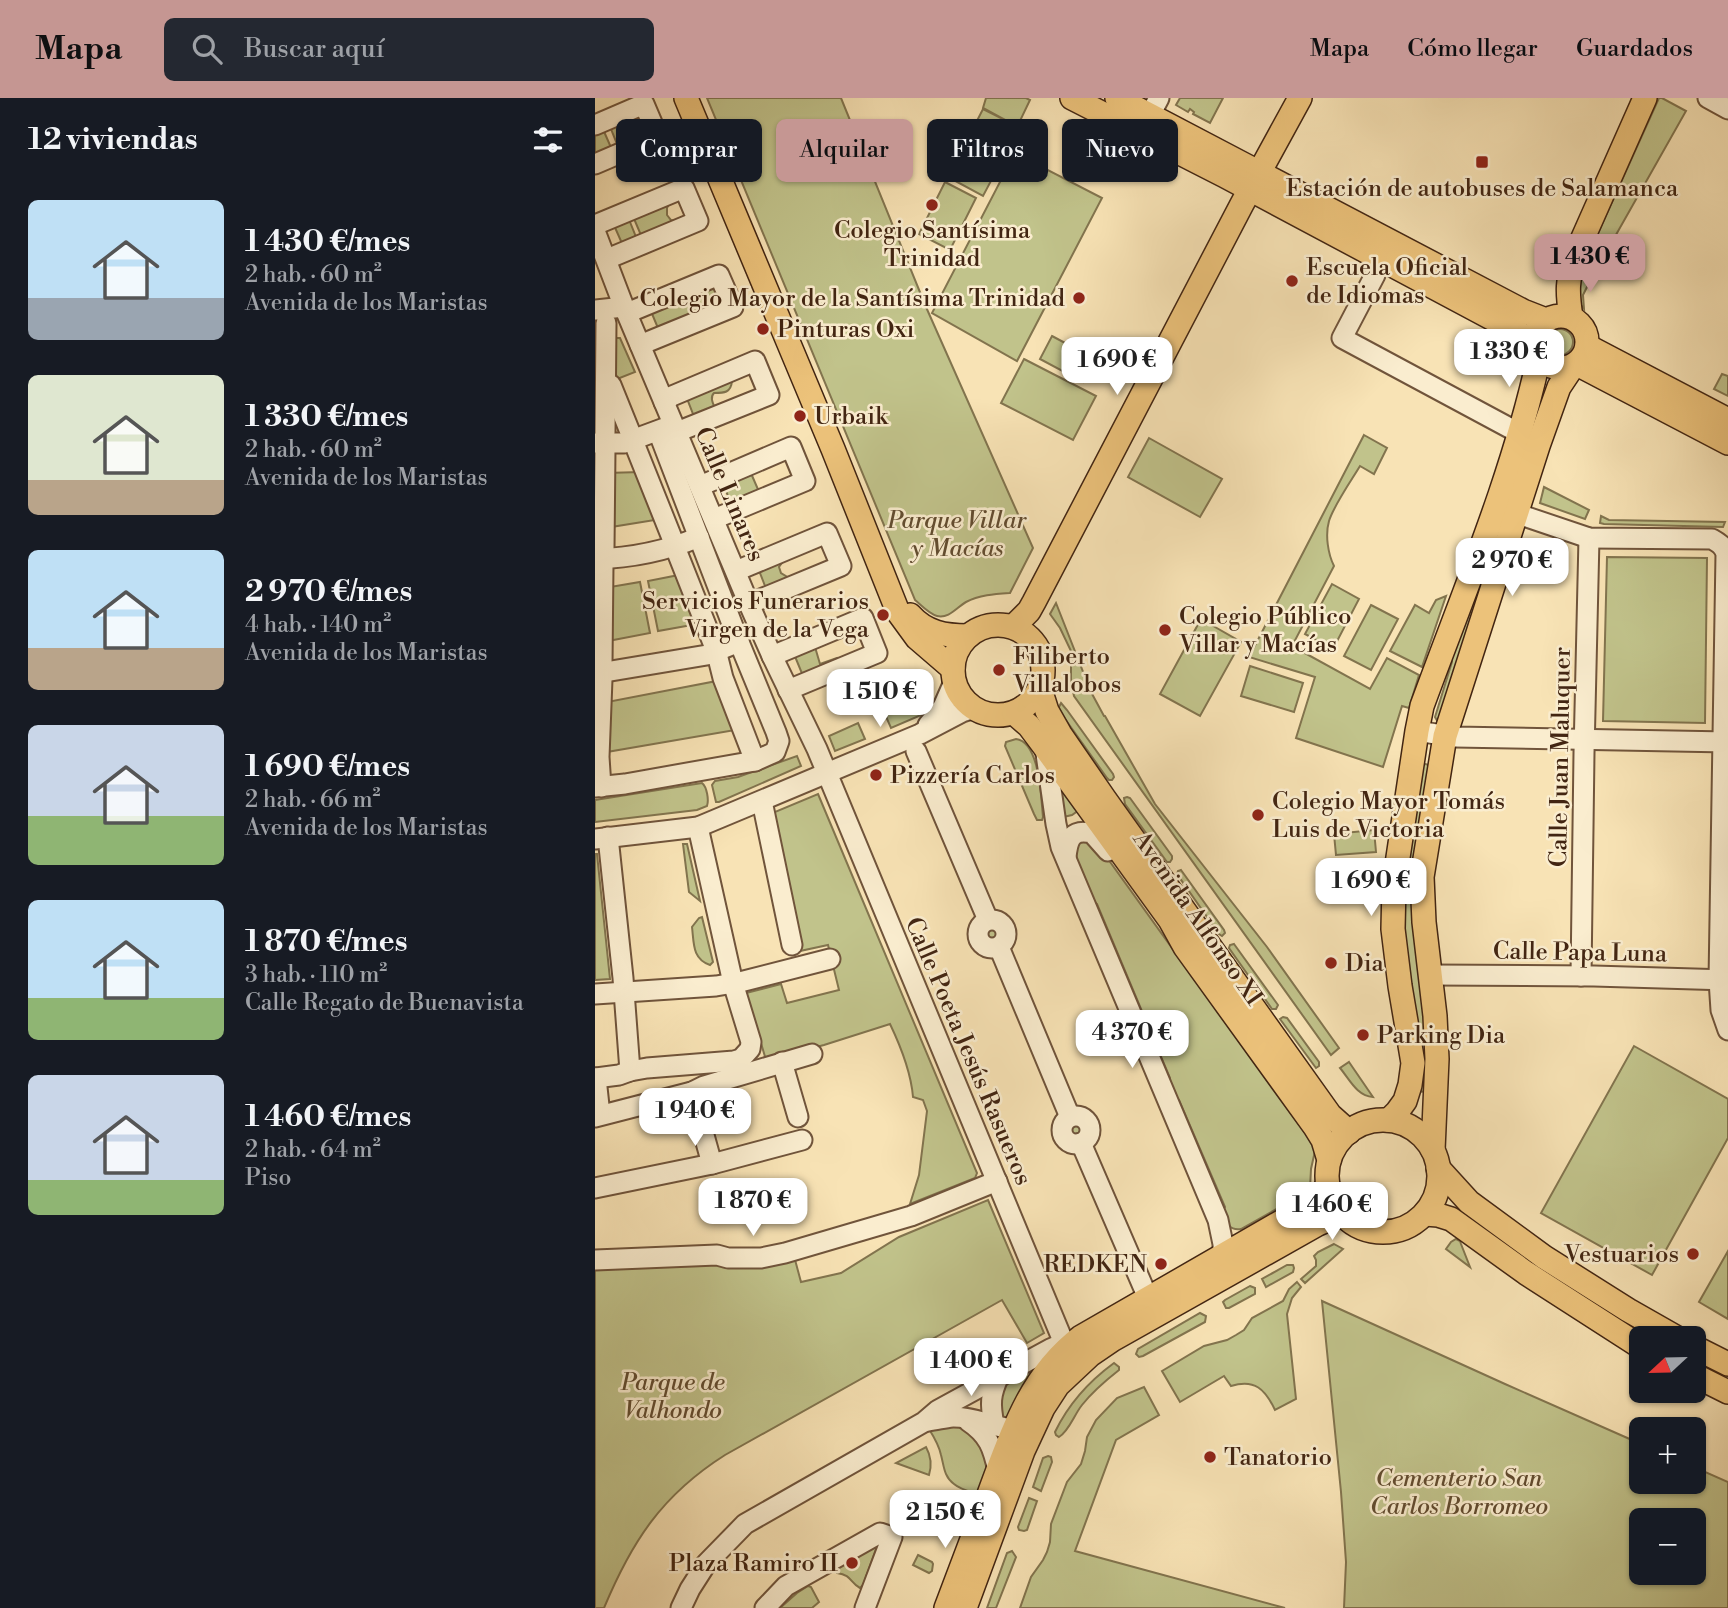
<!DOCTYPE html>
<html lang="es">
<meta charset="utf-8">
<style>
:root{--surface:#171b24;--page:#242831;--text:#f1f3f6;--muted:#9ea1a6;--accent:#c59692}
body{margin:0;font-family:"Libre Bodoni",serif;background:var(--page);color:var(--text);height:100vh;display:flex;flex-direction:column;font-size:26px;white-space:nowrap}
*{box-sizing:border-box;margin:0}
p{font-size:23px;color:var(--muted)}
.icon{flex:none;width:38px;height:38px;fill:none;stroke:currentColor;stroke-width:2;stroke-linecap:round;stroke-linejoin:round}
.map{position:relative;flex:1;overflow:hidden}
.sheet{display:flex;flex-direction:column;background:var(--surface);width:595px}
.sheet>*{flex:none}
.top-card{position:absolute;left:21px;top:21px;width:665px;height:63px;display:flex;gap:14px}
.needle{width:46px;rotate:248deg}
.controls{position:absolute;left:1034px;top:1228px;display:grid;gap:14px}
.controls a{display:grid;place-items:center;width:77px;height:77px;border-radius:10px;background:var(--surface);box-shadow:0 2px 5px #0004;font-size:35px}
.price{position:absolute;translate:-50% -60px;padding:0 16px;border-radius:14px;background:#fff;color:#222;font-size:23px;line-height:46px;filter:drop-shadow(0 2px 4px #0008)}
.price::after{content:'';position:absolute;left:50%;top:42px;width:21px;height:16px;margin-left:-10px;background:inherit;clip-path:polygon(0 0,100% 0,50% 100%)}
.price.current{background:var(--accent);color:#111}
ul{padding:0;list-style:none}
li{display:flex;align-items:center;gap:21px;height:175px;padding:0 28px}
li span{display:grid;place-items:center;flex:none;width:196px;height:140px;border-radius:10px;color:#555}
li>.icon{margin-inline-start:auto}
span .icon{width:84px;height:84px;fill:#fffc;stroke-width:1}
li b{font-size:30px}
h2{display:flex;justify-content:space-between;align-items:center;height:84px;padding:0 28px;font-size:30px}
.tag{padding:0 24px;border-radius:10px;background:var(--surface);box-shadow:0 2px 5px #0004;font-size:24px;line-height:63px}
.tag.current{background:var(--accent);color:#111}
header{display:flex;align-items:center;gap:42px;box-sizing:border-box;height:98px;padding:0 35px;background:var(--accent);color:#111}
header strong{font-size:33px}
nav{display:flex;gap:38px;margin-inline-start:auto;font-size:24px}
.search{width:490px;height:63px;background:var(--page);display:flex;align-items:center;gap:18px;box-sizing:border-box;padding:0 24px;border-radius:10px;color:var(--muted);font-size:26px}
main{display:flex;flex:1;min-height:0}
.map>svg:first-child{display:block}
.green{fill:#c1c38b;stroke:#82744e;stroke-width:2;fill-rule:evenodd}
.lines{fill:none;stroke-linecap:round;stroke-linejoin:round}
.minor-casing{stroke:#70543b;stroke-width:23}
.major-casing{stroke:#422512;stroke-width:26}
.minor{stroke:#faedcf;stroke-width:19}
.major{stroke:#ecc27a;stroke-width:23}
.poi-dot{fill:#8f2418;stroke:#faedcf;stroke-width:2.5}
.labels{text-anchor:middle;stroke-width:5;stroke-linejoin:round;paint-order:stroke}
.poi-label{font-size:24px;fill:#422512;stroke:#faedcf;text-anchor:start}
.street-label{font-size:24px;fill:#422512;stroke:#faedcf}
.park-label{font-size:24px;font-style:italic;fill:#624c30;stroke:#faedcf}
</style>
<header>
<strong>Mapa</strong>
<div class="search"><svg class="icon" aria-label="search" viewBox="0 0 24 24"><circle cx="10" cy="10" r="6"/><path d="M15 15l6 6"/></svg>Buscar aquí</div>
<nav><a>Mapa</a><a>Cómo llegar</a><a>Guardados</a></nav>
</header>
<main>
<section class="sheet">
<h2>12 viviendas<svg class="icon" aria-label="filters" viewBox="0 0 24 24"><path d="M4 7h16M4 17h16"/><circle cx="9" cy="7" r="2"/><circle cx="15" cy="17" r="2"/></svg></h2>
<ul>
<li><span style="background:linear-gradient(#bfe0f5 70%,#9aa5b1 0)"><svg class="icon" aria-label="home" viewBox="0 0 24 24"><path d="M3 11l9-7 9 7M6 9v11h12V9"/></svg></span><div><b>1 430 €/mes</b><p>2 hab. · 60 m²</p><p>Avenida de los Maristas</p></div></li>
<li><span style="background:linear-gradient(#dfe7d0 75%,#b9a48a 0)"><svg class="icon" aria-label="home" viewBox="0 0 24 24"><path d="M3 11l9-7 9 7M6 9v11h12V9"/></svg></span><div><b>1 330 €/mes</b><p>2 hab. · 60 m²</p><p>Avenida de los Maristas</p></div></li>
<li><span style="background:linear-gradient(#bfe0f5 70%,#b9a48a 0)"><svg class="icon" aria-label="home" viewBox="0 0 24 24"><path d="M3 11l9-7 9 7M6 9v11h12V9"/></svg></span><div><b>2 970 €/mes</b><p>4 hab. · 140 m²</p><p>Avenida de los Maristas</p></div></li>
<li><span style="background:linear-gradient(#c9d6e8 65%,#8fb573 0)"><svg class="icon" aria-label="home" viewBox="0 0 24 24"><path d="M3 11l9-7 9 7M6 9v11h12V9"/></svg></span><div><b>1 690 €/mes</b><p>2 hab. · 66 m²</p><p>Avenida de los Maristas</p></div></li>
<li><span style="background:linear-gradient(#bfe0f5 70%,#8fb573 0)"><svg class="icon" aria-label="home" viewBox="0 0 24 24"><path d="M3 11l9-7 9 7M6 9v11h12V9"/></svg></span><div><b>1 870 €/mes</b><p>3 hab. · 110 m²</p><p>Calle Regato de Buenavista</p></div></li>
<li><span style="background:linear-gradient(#c9d6e8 75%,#8fb573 0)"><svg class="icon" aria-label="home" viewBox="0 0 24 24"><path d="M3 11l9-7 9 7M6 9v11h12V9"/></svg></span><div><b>1 460 €/mes</b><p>2 hab. · 64 m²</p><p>Piso</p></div></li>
</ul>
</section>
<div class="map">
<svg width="1133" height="1510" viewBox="0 0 1133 1510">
<rect width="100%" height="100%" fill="#f8e3b5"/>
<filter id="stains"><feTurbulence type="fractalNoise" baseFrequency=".00286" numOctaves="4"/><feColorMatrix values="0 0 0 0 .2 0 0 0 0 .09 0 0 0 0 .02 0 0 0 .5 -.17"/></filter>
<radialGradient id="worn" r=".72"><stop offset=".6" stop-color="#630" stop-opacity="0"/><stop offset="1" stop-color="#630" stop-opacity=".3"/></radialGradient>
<g class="green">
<path d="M112,0h134l85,209 107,241 -23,45c-15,1 -31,2 -44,9 -9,5 -17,17 -29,14 -8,-2 -16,-11 -22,-16z"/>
<path d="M391,0h40l4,2 -11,23 -3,3 3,2 -36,68 -35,-19 35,-68 24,12 -24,-13z"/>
<path d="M585,0h43l-13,25 -17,-9 1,-2 -4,-3 -2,3 -12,-7z"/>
<path d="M1064,0h3l24,13 -82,145 -10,1 -6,-2z"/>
<path d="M29,20l11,25 -16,6 -10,-25z"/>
<path d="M7,29l11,25 -18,7v-29z"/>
<path d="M420,55l87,45 -85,163 -85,-48z"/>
<path d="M350,84l31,16 -26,52 -31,-16z"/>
<path d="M75,103l-3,7v7l4,5 8,2 -36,18 -11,-26z"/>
<path d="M33,119l10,25 -14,6 -11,-25z"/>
<path d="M984,168l9,7 3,6 -8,16 1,14 -5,-6z"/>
<path d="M123,183l10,24 -68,28 -10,-24z"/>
<circle cx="965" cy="244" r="13"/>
<path d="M457,238l43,23 -12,23 -43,-23z"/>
<path d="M13,240h12l15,34 -28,11z"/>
<path d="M429,261l72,37 -23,44 -72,-37z"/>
<path d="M1127,276l6,2v20l-14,-7z"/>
<path d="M137,283c-1,12 -8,12 -18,12 -5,5 0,12 2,18l-21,8 -9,-23z"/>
<path d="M769,337l23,13 -13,26 -14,-8c-9,15 -26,39 -31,55 -4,14 -1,33 5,45l-42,80 78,43 17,-31 32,17 -10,33 -7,-2 -19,61 -87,-29 19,-61 -66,-20z"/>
<path d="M937,337l-94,287 -3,-5 17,-55 -1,-10z"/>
<path d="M554,340l73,41 -22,38 -72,-40z"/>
<path d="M155,373l10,23 -28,11 -10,-23z"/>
<path d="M46,374l20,47 -56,9 1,-55z"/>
<path d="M949,389l45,23 -4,9 -45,-16z"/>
<path d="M1006,418l8,4 116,2 -2,5 -119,-3 -4,-1z"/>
<path d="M1012,459l100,1 -2,165 -102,-2z"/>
<path d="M189,462l-5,7 2,6 8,5 -22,13 -9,-23z"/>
<path d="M89,476l19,49 -45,8 -10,-50z"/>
<path d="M45,484l10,51 -47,9 1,-54z"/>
<path d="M737,486l27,15 -26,50 -28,-15z"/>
<path d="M851,498l-24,71 -32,-16 25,-46 14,8 7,-13z"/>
<path d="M461,505l35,89 13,24h1l50,88 112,143 72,101 -8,7 -257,-359 -3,-15v-30l-11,-23 -10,-14z"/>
<path d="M776,507l27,14 -27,51 -27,-14z"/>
<path d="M606,521l40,23 -41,74 -40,-22z"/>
<path d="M220,549l5,17 17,-6 2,3 -36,15 -9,-22z"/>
<path d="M655,568l53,17 -9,29 -53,-16z"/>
<path d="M127,582l19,49 -140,24 1,-50z"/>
<path d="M325,600l6,15 -35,15 -7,-16z"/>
<path d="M466,605l6,7 46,64 1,3 -2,3h-3l-2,-2 -49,-69z"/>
<path d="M263,625l7,16 -30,12 -6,-15z"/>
<path d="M421,641c24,3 25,59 27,78l-1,3h-5l-3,-6 -29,-68 1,-4z"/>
<path d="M202,658l4,10 -82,36h-3l-4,-17 3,-4 23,-4z"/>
<path d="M826,665l12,3 -6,245 2,80 -11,1 -16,-146 1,-64z"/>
<path d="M459,679l25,33 -7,5 -13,3z"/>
<path d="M107,685c5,4 7,17 5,23l-10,4 -102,12v-22z"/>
<path d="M223,696l159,379 -2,5 -65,26 9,-29 8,-64 -4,-11 -10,-3c-2,-25 -12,-50 -23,-73l-66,21 -58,15 -20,-67 35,-9 6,19 52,-13 -11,-45 -28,6 -30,-137z"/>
<path d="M532,699l3,1 42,58v3l-2,3h-3l-42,-58 -1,-6z"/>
<path d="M779,732l2,22 -40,3 -2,-21z"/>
<path d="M481,743h19l218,303 2,7 -4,18 -1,20 -5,4 -64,36c-12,2 -15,-7 -19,-16l3,-6 -46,-107 -6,-3 -5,-13 2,-6 -73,-174 -6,-3 -19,-47z"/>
<path d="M88,746h4l13,57 -11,-9z"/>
<path d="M0,756h2l13,125 -15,1z"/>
<path d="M586,772l43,60 1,3 -3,3 -3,-2 -42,-60 1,-3z"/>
<path d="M107,819l11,45 -3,3c-18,-6 -16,-22 -18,-38l7,-9z"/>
<circle cx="397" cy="836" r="9"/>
<path d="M639,846l44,61 -2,4h-4l-43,-61 1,-3z"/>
<path d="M688,919l4,1 32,44v4l-3,2 -36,-49z"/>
<path d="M1039,948l94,53v39l-76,137 -111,-62z"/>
<path d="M754,964l24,35c-16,-1 -23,-17 -33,-29z"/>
<circle cx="480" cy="1032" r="9"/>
<path d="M393,1102l56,133 -17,10 -25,-43 -277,155c-63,40 -93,86 -121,153h-9v-344l199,-8 7,26 40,-9 58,-36z"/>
<path d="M877,1120c59,44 120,85 185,121h-13l-175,-117z"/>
<path d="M861,1141l4,2 1,3 9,23 -24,-18 5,-7z"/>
<path d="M739,1146l9,5 -38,34 -4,-4 15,-13v-6l-2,-4 4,-4z"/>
<path d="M1133,1153v68l-29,-17z"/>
<path d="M692,1167h6l1,3 -1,4 -27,15 -4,-8z"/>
<path d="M702,1184l4,5 -9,11 -5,16 9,85 -21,11c-10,-21 -20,-31 -44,-24l-7,-10 -44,26 -18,-31 42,-25 23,-6 9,-5 8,-5 8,-12 31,-17 6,-12z"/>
<path d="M655,1188l5,2v6l-26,14h-3l-3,-6 2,-2z"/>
<path d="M727,1203l183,83 136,60v38h53v-15l34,15v126h-384l2,-46 -5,-70zM1046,1423h53v52h-53z"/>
<path d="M605,1215l6,3 -1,6 -62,34 -4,1 -3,-3 2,-5z"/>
<path d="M451,1261l-40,62 -5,-3 -3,-26 5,-7z"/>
<path d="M519,1265l5,4v3c-14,11 -26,21 -37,35 -8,10 -13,26 -23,32l-3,-2 -1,-3c14,-29 33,-50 59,-69z"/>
<path d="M549,1289l15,28 -43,25 -41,111 210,57h-265l11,-31 12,-17 4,-8 3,-10 1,-18 16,-42 14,-18 4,-13 2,-14 9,-17 21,-22z"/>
<path d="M361,1327l19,8 14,33 -9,29c-8,-3 -19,-5 -26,-11 -10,-7 -10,-18 -13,-29 -2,-10 -7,-18 -12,-26z"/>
<path d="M331,1349c5,9 6,18 3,28l-33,-12z"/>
<path d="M453,1358l3,1 1,5 -11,29 -8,-4 10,-29z"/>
<path d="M434,1400l8,3 -10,29 -3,1 -5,-1 -1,-3z"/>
<path d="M280,1447l1,4 -13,36 -3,3c-10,-5 -8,-13 -23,-15l-1,-6z"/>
<path d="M417,1453l4,6 -20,51h-9l20,-55z"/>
<path d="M323,1457l14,7 1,2 -1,7 -3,2 -16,-8z"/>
<path d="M213,1488l3,1 8,15 -7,6h-32l17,-15z"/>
</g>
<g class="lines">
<g class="minor-casing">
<g id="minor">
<path d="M1113,0l20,11"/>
<path d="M555,17l9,-17"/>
<path d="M0,27l49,-21 14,33 -63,27"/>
<path d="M0,127l89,-37 14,33 -91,38"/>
<path d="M0,133l29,76 125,297 23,52 45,93 249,599"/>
<path d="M780,177l-33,63 177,95"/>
<path d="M0,212l29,-3"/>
<path d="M32,215l92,-38 14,32 -93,38"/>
<path d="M16,287l19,47"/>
<path d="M69,304l8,-6 83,-35 14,34 -92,37"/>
<path d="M10,335l1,-110"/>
<path d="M0,345h29l46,-17"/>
<path d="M41,350l36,90"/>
<path d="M105,388l91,-39 14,34 -91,38"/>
<path d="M920,415l74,25 123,1c7,4 12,7 14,15l-7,426 2,30 7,20"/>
<path d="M9,451l1,-100"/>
<path d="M82,454l36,91"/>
<path d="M0,461c36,-1 71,-8 104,-22"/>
<path d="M141,473l91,-38 14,33 -92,38"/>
<path d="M177,558l91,-38 14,35 -89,37"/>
<path d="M123,560l5,20 32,83"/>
<path d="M7,566l1,-99"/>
<path d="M0,574h10l102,-17 32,-13"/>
<path d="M333,627l15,-18 11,-25"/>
<path d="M822,633l38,6 273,5"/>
<path d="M450,649l11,77 5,23 157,373 5,24v12"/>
<path d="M321,653l72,169"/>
<path d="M0,689l30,-3 130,-23 20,-9 4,-11 -3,-9 -37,-90 -81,-211"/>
<path d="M6,689l-2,-30 3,-78"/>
<path d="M167,703l30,144"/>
<path d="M13,739l15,141 7,93"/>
<path d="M0,741l103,-12 222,-93 42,-22 13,-4"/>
<path d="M471,759c2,-18 5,-28 26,-24l16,18"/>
<circle cx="397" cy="836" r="14"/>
<path d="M404,849l71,170"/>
<path d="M835,877l164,1 134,4"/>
<path d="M986,878l3,-223 5,-215"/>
<path d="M0,896l121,-8 24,-4 90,-23"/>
<path d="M187,964l16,55"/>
<path d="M0,980l24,-3 11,-4 17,-3 87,-7 7,-2 9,-10 1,-7 -18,-59 -35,-156"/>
<path d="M1,980l4,37"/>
<path d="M97,994l20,72"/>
<circle cx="481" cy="1032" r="14"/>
<path d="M0,1019l97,-25 12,-6 108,-32"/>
<path d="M486,1045l67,155"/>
<path d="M0,1090l117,-24 90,-24"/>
<path d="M0,1162l122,-5 11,3h33l24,-5 126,-37 86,-35"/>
<path d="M333,1323c8,-1 16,-3 24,-4 25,-1 49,15 74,12"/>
<path d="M373,1323c21,14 25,27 30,50"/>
<path d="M399,1327c-4,-21 -4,-30 5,-49"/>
<path d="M86,1510l9,-19 16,-25 39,-40 179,-102 14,-12 112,-61 7,-3 9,2"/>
<path d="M170,1510l21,-22 94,-53 12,4 -27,71"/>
</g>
</g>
<g class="major-casing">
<g id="major">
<path d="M91,0l147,351 65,163 19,26 36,31"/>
<path d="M477,0l153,78 289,154 21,13"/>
<path d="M522,0l406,213 23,9"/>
<circle cx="966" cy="244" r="26"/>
<path d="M976,219c-4,-25 -4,-37 4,-61l70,-158"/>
<path d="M992,248l141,74"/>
<path d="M982,266l151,79"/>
<path d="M315,517c16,18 35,21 58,21"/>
<circle cx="403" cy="572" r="45"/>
<path d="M418,529l16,-16 5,-9 208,-398 58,-106"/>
<path d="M445,591l7,22 13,23 44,64 226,317 19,17"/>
<path d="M419,615l15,13 15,20 126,174 15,27 130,180 8,13 6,20"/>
<path d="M794,1022l8,-8 8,-11 5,-16 3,-22 -13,-77 -7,-57 1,-45 23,-153 5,-25c42,-115 91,-229 117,-349"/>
<circle cx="788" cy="1078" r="56"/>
<path d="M838,1052l4,-91 -2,-43 -11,-94 -2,-45 23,-141 93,-290 21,-59 14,-21"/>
<path d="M843,1070l31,34 75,55 84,53 51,29"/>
<path d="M830,1116l13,1 13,4 75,54 115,74"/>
<path d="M1099,1249l34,17"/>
<path d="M1099,1277l34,17"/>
<path d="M351,1510c14,-37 28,-74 42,-111 22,-59 41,-121 93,-160l212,-122 20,-13 15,-16"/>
<path d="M370,1510l58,-157 20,-43 15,-23 32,-30 22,-15 206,-116 23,-10"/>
</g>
</g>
<use href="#minor" class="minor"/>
<use href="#major" class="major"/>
</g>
<g class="poi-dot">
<rect x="880" y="57" width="14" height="14" rx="3.5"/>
<circle cx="337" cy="107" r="7"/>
<circle cx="697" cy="183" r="7"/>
<circle cx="484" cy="200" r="7"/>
<circle cx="168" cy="231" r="7"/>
<circle cx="205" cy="318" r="7"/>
<circle cx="288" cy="517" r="7"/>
<circle cx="570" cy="532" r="7"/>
<circle cx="404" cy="572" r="7"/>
<circle cx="281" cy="677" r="7"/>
<circle cx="663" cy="717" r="7"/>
<circle cx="736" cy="865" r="7"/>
<circle cx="768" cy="937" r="7"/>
<circle cx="1098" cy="1156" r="7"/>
<circle cx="566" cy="1166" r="7"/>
<circle cx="615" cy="1359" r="7"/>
<circle cx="257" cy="1465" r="7"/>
</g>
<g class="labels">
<g class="poi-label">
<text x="887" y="98" text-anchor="middle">Estación de autobuses de Salamanca</text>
<text x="337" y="140" text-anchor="middle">Colegio Santísima<tspan x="337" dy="28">Trinidad</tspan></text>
<text x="711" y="177">Escuela Oficial<tspan x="711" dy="28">de Idiomas</tspan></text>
<text x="470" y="208" text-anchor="end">Colegio Mayor de la Santísima Trinidad</text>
<text x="182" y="239">Pinturas Oxi</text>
<text x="219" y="326">Urbaik</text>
<text x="274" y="511" text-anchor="end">Servicios Funerarios<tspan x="274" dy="28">Virgen de la Vega</tspan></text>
<text x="584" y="526">Colegio Público<tspan x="584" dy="28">Villar y Macías</tspan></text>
<text x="418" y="566">Filiberto<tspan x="418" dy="28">Villalobos</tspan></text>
<text x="295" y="685">Pizzería Carlos</text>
<text x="677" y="711">Colegio Mayor Tomás<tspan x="677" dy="28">Luis de Victoria</tspan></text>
<text x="750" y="873">Dia</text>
<text x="782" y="945">Parking Dia</text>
<text x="1084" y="1164" text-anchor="end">Vestuarios</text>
<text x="552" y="1174" text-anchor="end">REDKEN</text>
<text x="629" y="1367">Tanatorio</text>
<text x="243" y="1473" text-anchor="end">Plaza Ramiro II</text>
</g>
<g class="street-label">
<text transform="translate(135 396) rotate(67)" y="8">Calle Linares</text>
<text transform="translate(965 659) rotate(-89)" y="8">Calle Juan Maluquer</text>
<text transform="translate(603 820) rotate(55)" y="8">Avenida Alfonso XI</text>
<text transform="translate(985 854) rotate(1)" y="8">Calle Papa Luna</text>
<text transform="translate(374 953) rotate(67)" y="8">Calle Poeta Jesús Rasueros</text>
</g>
<g class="park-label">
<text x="362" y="430">Parque Villar<tspan x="362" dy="28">y Macías</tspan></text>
<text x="78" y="1292">Parque de<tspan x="78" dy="28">Valhondo</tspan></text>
<text x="864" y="1388">Cementerio San<tspan x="864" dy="28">Carlos Borromeo</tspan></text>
</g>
</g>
<rect width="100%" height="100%" filter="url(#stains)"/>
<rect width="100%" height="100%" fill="url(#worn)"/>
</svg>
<div class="controls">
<a><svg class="needle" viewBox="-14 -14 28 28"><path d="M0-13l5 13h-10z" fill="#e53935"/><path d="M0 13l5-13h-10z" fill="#9ea1a6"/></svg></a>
<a>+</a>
<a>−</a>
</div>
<b class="price current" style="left:995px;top:196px">1 430 €</b>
<b class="price" style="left:914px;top:291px">1 330 €</b>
<b class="price" style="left:522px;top:299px">1 690 €</b>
<b class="price" style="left:917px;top:500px">2 970 €</b>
<b class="price" style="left:285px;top:631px">1 510 €</b>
<b class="price" style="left:776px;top:820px">1 690 €</b>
<b class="price" style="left:537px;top:972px">4 370 €</b>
<b class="price" style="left:100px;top:1050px">1 940 €</b>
<b class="price" style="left:158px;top:1140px">1 870 €</b>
<b class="price" style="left:737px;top:1144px">1 460 €</b>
<b class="price" style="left:376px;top:1300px">1 400 €</b>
<b class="price" style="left:350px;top:1452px">2 150 €</b>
<div class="top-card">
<a class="tag">Comprar</a>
<a class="tag current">Alquilar</a>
<a class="tag">Filtros</a>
<a class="tag">Nuevo</a>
</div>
</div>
</main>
